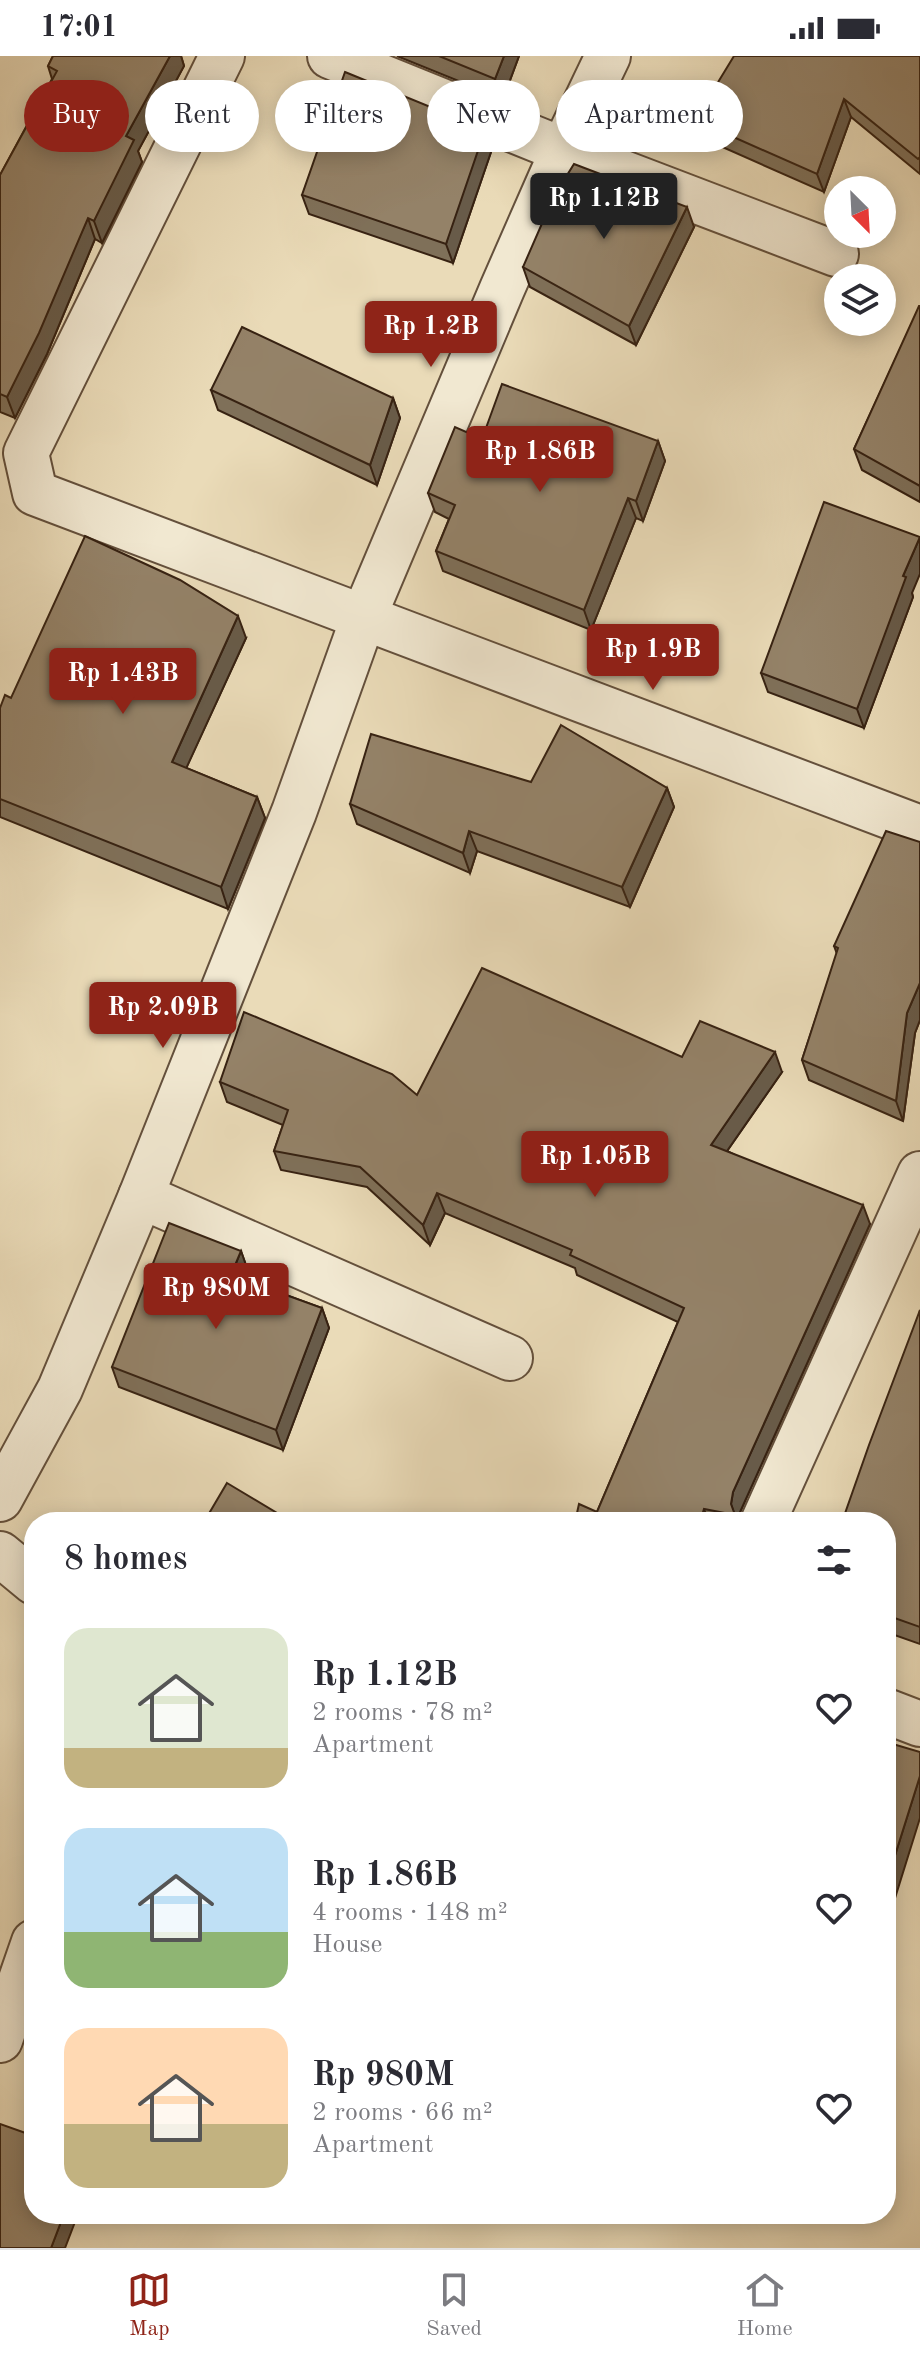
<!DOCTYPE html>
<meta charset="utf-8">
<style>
:root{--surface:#fff;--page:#f2f2f3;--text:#2b2b33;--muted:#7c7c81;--line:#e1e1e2;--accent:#8f2418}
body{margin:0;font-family:"Old Standard TT",serif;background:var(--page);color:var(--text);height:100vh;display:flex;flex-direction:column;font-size:30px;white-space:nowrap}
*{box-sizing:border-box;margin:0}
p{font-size:26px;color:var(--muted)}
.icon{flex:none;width:44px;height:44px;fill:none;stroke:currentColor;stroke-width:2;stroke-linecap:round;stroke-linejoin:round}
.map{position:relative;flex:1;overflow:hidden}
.sheet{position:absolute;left:24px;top:1456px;width:872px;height:712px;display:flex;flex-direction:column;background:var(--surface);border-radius:32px;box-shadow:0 4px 20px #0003}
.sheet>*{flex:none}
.hud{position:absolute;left:24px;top:24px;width:872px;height:72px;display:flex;gap:16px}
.needle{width:52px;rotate:156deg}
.tools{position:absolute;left:824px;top:120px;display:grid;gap:16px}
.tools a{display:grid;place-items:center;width:72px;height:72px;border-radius:50%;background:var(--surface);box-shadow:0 4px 20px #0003;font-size:40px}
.price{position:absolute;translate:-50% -68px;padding:0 18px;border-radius:8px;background:var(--accent);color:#fff;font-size:26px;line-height:52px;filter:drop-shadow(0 2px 4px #0008)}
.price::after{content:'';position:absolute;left:50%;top:48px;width:24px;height:18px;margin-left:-12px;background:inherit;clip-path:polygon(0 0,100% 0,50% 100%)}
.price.selected{background:#222;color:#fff}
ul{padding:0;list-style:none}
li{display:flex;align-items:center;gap:24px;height:200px;padding:0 40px}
li span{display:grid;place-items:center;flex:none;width:224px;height:160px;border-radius:24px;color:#555}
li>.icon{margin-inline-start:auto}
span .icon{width:96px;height:96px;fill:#fffc;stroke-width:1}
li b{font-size:34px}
h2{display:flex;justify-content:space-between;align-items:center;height:96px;padding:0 40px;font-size:34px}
.tag{padding:0 28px;border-radius:36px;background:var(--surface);box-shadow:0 4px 20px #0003;font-size:28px;line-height:72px}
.tag.selected{background:var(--accent);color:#fff}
.status{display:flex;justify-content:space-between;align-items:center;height:56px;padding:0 40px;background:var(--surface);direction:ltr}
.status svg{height:22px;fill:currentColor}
.menu{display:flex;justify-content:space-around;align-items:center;height:112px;border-top:2px solid var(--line);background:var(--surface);font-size:22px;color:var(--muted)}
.menu a{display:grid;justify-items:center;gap:4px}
.menu .selected{color:var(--accent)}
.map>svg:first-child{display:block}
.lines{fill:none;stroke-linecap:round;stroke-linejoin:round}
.street-casing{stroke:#64503c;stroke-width:48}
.street{stroke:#f1e8d1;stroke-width:44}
.wall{fill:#7f7059;stroke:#372212;stroke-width:2}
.shaded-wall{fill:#685b49;stroke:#372212;stroke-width:2}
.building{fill:#948268;stroke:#372212;stroke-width:2}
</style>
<div class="status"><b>17:01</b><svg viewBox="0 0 49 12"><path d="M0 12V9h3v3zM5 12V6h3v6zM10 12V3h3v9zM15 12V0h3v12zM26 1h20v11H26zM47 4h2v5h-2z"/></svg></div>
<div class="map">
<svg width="920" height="2192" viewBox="0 0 920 2192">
<rect width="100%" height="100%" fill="#eadbb8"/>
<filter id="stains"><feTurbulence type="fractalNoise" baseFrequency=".0025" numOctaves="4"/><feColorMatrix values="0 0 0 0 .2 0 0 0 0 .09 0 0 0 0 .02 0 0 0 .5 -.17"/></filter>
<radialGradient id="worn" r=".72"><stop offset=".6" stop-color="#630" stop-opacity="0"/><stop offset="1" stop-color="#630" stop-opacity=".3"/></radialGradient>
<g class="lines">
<g class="street-casing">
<g id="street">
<path d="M222,0l-196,397 9,40 885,335"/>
<path d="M330,0l233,94 273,104"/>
<path d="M141,1140l369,162"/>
<path d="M0,1443l60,-110 81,-193 153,-384 70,-196 138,-327 61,-139 45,-94"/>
<path d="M763,1466l157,-348"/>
<path d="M0,1498l34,28"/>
<path d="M886,1655l34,13"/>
<path d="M0,1984l34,-98"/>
</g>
</g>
<use href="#street" class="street"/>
</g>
<g class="wall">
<path d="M53,0h128l3,10 -46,85 4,11 -40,81 -7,-4 -48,115 -32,64 -15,-6v-237l52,-96 -4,-13z"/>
<path d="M397,0h122l-16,43z"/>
<path d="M920,0v118l-69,-57 -27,75 -122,-54 -7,-18z"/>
<path d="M477,70l2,5 5,2 7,19 -38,111 -144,-49 -7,-19z"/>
<path d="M694,171l-58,118 -106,-58 -7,-20z"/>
<path d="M920,250v196l-58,-32 -8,-21z"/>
<path d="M211,334l182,8 7,20 -23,67 -159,-75z"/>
<path d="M482,383l176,2 7,20 -22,60 -7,-3 -45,112 -148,-59 -7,-20 13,-32 -14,-7 -7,-19z"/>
<path d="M912,537l1,4 -49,131 -96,-36 -7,-19z"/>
<path d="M246,582l-60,130 71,29 8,21 -37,91 -228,-92v-109l11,-10z"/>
<path d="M531,726l136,6 7,19 -44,100 -153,-56 -7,22 -113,-49 -7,-20z"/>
<path d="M920,786v178l-5,13 -12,88 -94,-41 -7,-20 35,-106 -3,-8z"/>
<path d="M682,1001l100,15 -55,79 143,73 -130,288 -2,10h-163l22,-10 81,-190 -101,-47 -2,-7 -130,-55 -15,32 -63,-58 -86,-17 -7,-19 9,-26 -56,-23 -7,-20 197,13z"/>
<path d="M241,1195l7,20 -3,9 77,28 7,20 -46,122 -164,-63 -7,-20z"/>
<path d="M920,1254v334l-34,-12v-110z"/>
</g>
<g class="shaded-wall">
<path d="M170,0h11l3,10 -46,85 4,11 -40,81 -8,-22 32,-85z"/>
<path d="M504,0h15l-16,43 -8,-20z"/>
<path d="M844,43l7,18 -27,75 -7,-18z"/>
<path d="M477,70l5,12 2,-5 7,19 -38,111 -7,-19z"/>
<path d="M687,151l7,20 -58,118 -7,-19z"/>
<path d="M88,162l7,21 -48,115 -32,64 -8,-21z"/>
<path d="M393,342l7,20 -23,67 -7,-20z"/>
<path d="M658,385l7,20 -22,60 -7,-20z"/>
<path d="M628,442l8,20 -45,112 -7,-20z"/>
<path d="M920,481v37l-8,19 1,4 -49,131 -7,-19 46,-133z"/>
<path d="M238,560l8,22 -67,146 -7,-22z"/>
<path d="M667,732l7,19 -44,100 -8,-20z"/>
<path d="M257,741l8,21 -37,91 -7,-22z"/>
<path d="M469,775l8,20 -7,22 -7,-20z"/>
<path d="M920,927v37l-5,13 -12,88 -7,-20 11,-88z"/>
<path d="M775,996l7,20 -64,92 -7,-19z"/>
<path d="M437,1137l8,20 -15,32 -7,-20z"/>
<path d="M863,1149l7,19 -130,288 -2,10h-1l-6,-18 2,-12z"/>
<path d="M241,1195l7,20 -9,23 -8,-19z"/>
<path d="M322,1252l7,20 -46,122 -7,-20z"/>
<path d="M704,1453l5,13h-9z"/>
<path d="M920,1720v42l-34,109v-43z"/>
<path d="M64,2158h14l-13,34h-14z"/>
</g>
<g class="building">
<path d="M53,0h117l-44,80 8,4 -40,81 -6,-3 -49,115 -32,64 -7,-3v-219l57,-104 -9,-5z"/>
<path d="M439,0h65l-9,23z"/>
<path d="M734,0h186v101l-2,2 -74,-60 -27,75 -122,-54z"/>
<path d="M345,16l132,54 -1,4 8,3 -38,111 -144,-49z"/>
<path d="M574,108l113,43 -58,119 -106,-59 31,-71z"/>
<path d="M919,250h1v180l-66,-37z"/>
<path d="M242,271l151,71 -23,67 -159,-75z"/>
<path d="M502,328l156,57 -22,60 -8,-3 -44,112 -148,-59 19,-46 -27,-12 27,-66 27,12z"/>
<path d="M824,446l96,35 -17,39 3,1 -49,132 -96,-36z"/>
<path d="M85,480l95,44 58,36 -66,146 85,35 -36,90 -221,-88v-91l5,-13 6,3z"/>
<path d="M561,669l106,63 -45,99 -153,-56 -6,22 -113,-49 21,-70 160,48z"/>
<path d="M886,775l34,11v141l-13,30 -11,88 -94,-41 36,-112 -4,-2z"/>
<path d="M482,912l200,89 18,-36 75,31 -64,93 152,60 -130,287 -2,12 4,11 -31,-6 -4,13h-125l4,-18 18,8 87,-204 -114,-53 2,-5 -135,-57 -14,32 -63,-58 -86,-16 14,-41 -68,-28 24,-70 148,62 25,21z"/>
<path d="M169,1167l72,28 -10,24 91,33 -46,122 -164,-63z"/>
<path d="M920,1254v317l-34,-12v-93h-44l27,-77z"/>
<path d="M227,1427l65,39h-88z"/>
<path d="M886,1686l34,10v24l-34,108z"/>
<path d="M0,2068l34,12v78h30l-13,34h-51z"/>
</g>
<rect width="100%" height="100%" filter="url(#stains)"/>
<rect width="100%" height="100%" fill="url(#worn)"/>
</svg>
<div class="tools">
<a><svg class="needle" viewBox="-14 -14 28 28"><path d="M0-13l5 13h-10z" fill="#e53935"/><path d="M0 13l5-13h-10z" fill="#7c7c81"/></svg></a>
<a><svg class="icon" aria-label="layers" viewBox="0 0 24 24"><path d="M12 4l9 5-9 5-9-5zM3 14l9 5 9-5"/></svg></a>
</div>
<b class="price selected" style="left:604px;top:185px">Rp 1.12B</b>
<b class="price" style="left:431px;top:313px">Rp 1.2B</b>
<b class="price" style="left:540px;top:438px">Rp 1.86B</b>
<b class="price" style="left:653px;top:636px">Rp 1.9B</b>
<b class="price" style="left:123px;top:660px">Rp 1.43B</b>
<b class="price" style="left:163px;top:994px">Rp 2.09B</b>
<b class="price" style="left:595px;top:1143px">Rp 1.05B</b>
<b class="price" style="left:216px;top:1275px">Rp 980M</b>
<div class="hud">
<a class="tag selected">Buy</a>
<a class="tag">Rent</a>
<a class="tag">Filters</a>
<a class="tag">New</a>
<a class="tag">Apartment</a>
</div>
<section class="sheet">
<h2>8 homes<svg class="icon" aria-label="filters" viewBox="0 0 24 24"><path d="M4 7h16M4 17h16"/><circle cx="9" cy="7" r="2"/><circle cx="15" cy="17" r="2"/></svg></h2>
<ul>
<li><span style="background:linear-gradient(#dfe7d0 75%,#c2b280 0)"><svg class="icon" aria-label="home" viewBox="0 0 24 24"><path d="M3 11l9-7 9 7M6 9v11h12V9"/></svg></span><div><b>Rp 1.12B</b><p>2 rooms · 78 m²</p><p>Apartment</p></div><svg class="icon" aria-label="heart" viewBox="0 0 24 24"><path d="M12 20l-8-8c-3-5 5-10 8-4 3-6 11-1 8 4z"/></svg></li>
<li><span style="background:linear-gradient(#bfe0f5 65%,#8fb573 0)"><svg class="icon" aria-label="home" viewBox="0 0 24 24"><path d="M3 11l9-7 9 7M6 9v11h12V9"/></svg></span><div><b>Rp 1.86B</b><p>4 rooms · 148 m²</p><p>House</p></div><svg class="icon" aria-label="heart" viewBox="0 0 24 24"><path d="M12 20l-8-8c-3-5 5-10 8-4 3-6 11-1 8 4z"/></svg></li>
<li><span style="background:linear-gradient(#ffd9b3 60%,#c2b280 0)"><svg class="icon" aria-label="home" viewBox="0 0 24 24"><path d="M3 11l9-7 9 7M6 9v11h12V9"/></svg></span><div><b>Rp 980M</b><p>2 rooms · 66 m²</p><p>Apartment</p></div><svg class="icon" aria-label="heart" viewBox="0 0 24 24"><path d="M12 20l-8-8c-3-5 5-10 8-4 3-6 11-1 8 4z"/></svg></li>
</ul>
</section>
</div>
<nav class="menu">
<a class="selected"><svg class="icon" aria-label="map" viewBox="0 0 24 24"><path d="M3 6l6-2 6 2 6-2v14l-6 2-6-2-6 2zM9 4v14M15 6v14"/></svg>Map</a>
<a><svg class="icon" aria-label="saved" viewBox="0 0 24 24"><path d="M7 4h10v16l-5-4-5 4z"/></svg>Saved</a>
<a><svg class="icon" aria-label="home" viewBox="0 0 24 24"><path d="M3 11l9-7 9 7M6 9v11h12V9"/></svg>Home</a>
</nav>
